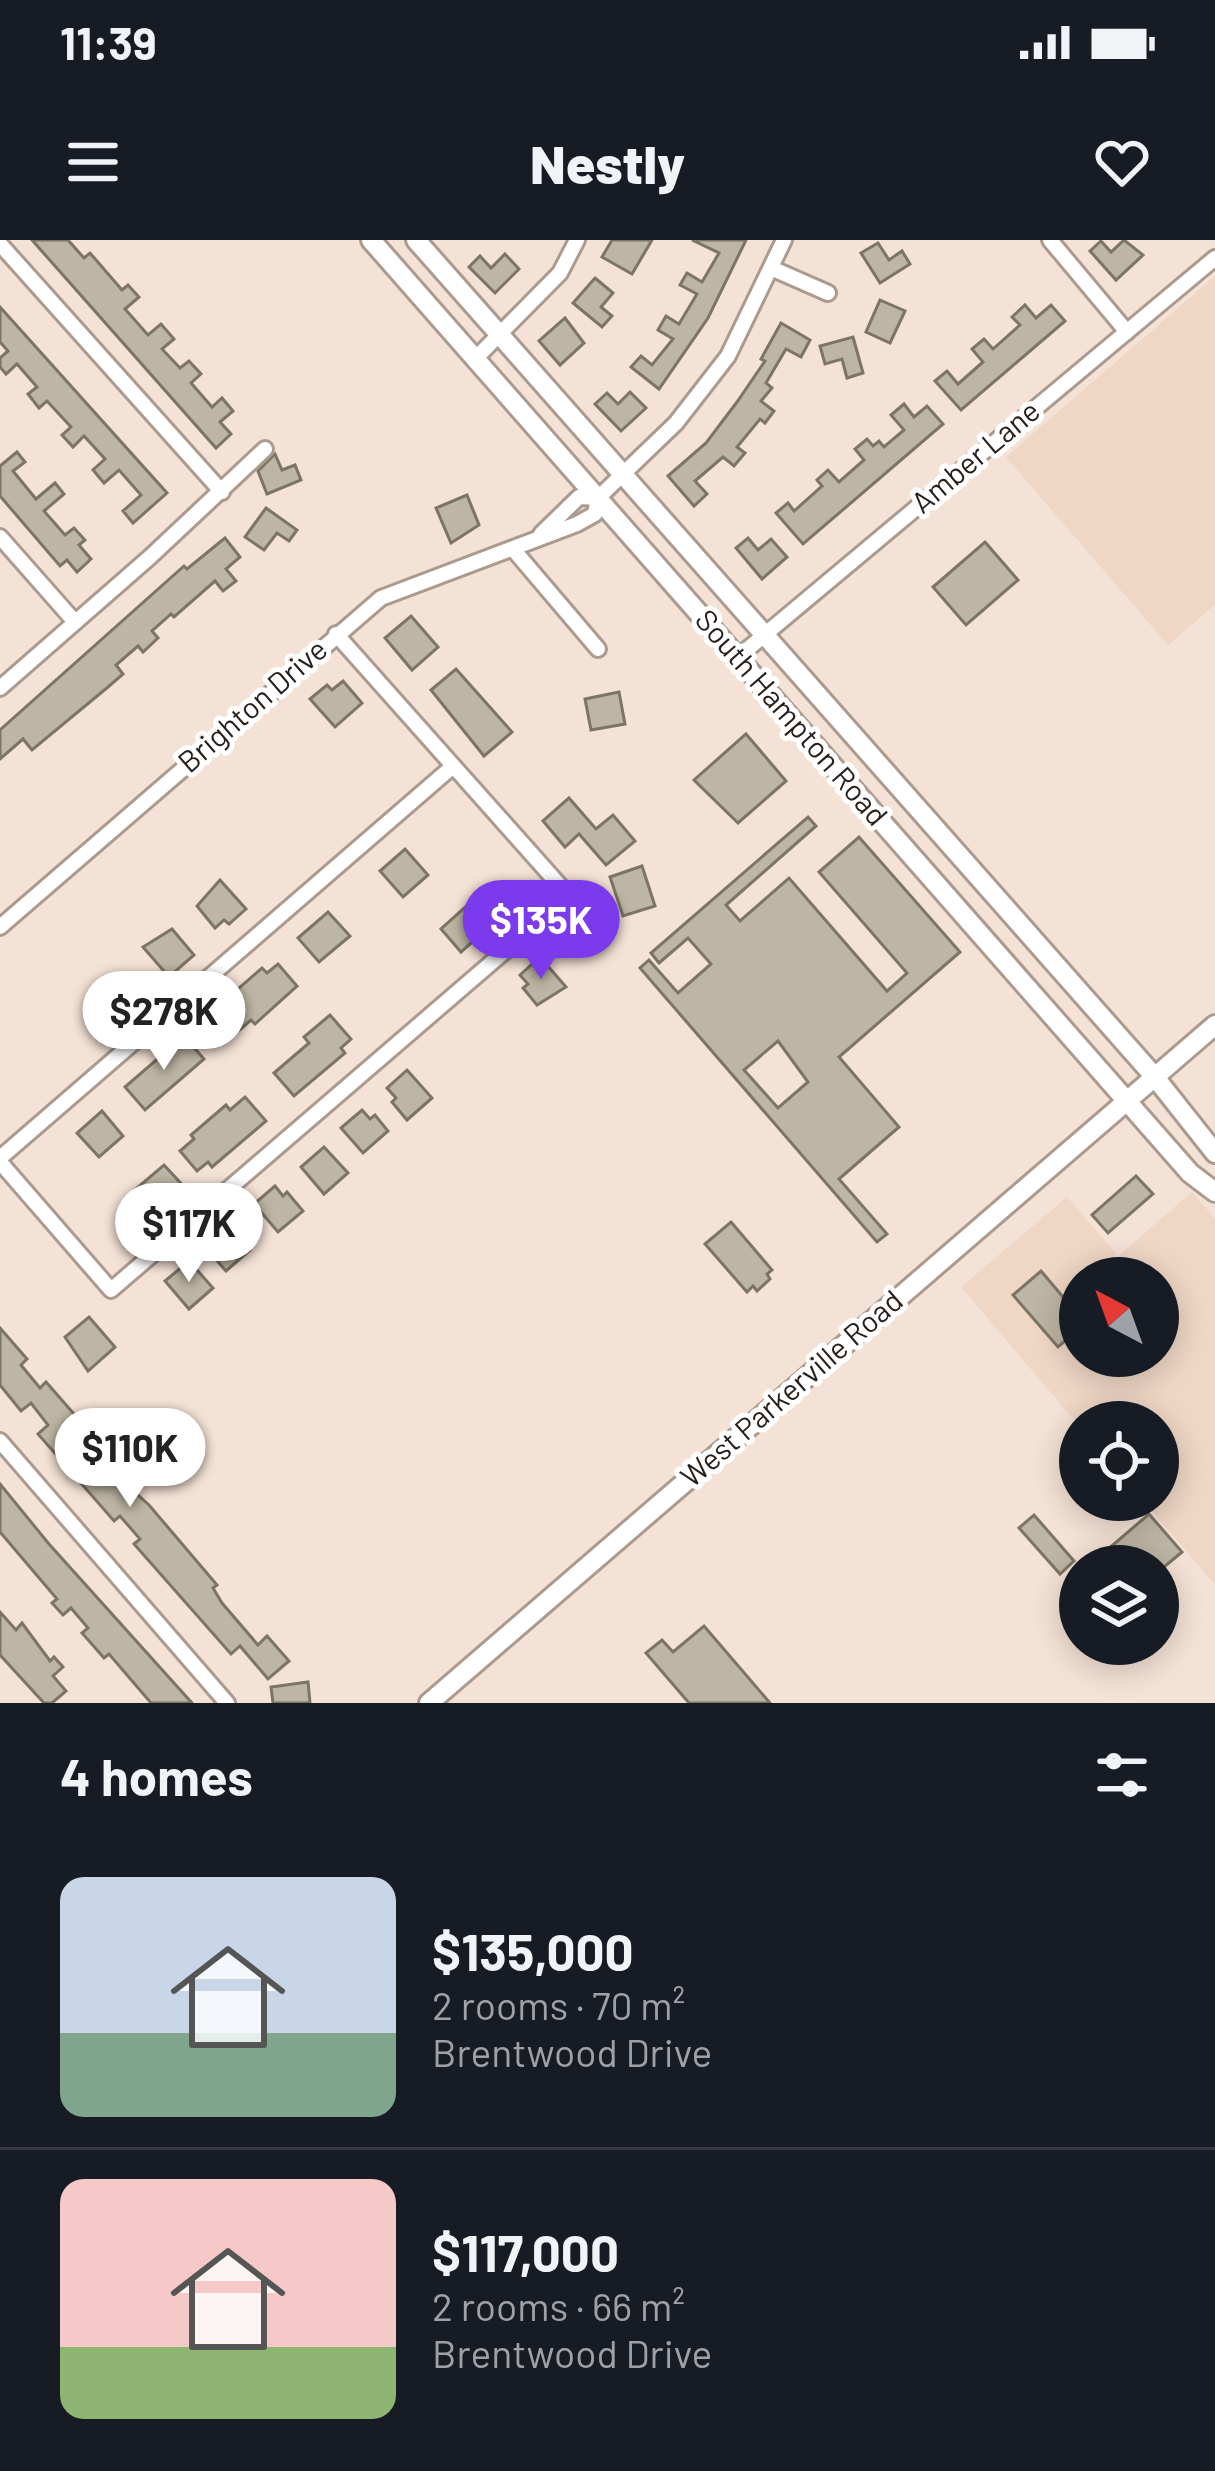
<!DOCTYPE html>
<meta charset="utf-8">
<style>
:root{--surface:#171b24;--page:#20242c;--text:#f1f3f6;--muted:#9ea1a6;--line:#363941;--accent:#7c3aed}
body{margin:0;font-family:Barlow,sans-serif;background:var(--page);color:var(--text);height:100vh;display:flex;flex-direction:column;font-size:45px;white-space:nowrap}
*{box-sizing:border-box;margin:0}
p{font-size:39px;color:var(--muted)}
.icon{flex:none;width:66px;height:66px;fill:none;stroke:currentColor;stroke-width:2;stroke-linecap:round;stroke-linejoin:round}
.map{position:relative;height:1463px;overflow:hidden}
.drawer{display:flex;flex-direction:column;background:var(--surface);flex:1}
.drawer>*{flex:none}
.needle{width:78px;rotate:319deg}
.fabs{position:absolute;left:1059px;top:1017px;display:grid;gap:24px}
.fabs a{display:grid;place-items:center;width:120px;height:120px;border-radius:50%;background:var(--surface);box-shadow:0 6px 30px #0003;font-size:60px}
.price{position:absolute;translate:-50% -102px;padding:0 27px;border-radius:42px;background:#fff;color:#222;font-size:39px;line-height:78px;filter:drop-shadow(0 3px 6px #0008)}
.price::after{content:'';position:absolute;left:50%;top:72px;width:36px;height:27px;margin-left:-18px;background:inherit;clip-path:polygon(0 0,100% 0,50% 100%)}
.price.selected{background:var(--accent);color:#fff}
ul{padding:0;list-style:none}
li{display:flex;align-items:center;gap:36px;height:300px;padding:0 60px}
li+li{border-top:3px solid var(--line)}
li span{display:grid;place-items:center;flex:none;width:336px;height:240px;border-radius:24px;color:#555}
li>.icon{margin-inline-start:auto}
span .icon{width:144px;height:144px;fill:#fffc;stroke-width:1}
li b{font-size:51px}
h2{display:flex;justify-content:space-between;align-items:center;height:144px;padding:0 60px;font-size:51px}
.status{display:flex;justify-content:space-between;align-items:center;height:84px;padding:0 60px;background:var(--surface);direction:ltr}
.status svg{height:33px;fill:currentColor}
header{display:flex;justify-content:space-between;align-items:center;height:156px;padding:0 60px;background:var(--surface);font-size:54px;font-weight:800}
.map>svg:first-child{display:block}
.built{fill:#efd6c5;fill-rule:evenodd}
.building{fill:#beb6a4;stroke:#7d7564;stroke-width:3;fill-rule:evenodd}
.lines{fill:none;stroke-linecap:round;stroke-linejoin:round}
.minor-casing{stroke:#ab9a8e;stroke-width:20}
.major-casing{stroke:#ab9a8e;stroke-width:24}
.minor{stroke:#fff;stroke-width:14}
.major{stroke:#fff;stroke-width:18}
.labels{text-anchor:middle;stroke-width:10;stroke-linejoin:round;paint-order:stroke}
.street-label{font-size:30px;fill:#261f1b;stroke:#fff}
</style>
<div class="status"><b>11:39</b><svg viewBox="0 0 49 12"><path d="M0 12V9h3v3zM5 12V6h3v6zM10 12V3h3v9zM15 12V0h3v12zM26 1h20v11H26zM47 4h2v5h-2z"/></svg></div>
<header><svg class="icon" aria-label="menu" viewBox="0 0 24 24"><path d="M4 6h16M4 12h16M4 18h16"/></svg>Nestly<svg class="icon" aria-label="heart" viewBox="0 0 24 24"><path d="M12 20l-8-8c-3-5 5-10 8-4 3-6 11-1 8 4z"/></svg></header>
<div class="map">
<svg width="1215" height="1463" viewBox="0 0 1215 1463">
<rect width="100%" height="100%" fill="#f5e2d6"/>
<g class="built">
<path d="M1215,36v329l-47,40 -162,-188z"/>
<path d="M1192,952l23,27v366l-73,-85h16v-78h-78v5l-119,-140 106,-90 51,59zM1080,1038h78v78h-78z"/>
</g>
<g class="building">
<path d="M32,0h36l16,18 6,-5 32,37 6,-5 11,12 -14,12 23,26 13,-11 13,15 -12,10 18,19 9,-7 12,13 -10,9 21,24 10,-9 11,13 -13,11 11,12 -15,14z"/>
<path d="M612,0h40l-20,34 -30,-17z"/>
<path d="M692,0h54l-38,78 -49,71 -28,-22 10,-11 11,9 21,-26 -15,-9 8,-14 13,8 18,-30 -17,-9 7,-12 15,9 17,-29z"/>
<path d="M1124,0l19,15 -27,25 -26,-29 11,-10 10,11z"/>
<path d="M878,3l11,17 13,-9 8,13 -30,19 -19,-30z"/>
<path d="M505,14l14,15 -24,24 -26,-26 11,-11 11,12z"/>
<path d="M595,38l18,15 -12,14 11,9 -10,11 -29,-24z"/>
<path d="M880,60l25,11 -15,32 -24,-11z"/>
<path d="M1025,65l11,13 15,-13 14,16 -104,89 -26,-29 12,-10 11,13 25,-22 -11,-13 12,-10 9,10 27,-24 -8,-8z"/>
<path d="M0,67l167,186 -34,30 -10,-12 18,-16 -22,-25 -15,13 -11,-13 12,-11 -21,-23 -11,11 -11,-12 9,-8 -24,-26 -8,7 -11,-14 9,-7 -20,-23 -11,10 -6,-7v-9l8,-7 -8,-9z"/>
<path d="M565,78l19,25 -24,22 -21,-24z"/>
<path d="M781,83l29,17 -9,17 -15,-8 -20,34 6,5 -11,13 13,10 -9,12 -5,-4 -23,28 8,6 -11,13 -11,-9 -28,24 12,13 -13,12 -26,-30 38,-33 31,-41 28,-41 -4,-2z"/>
<path d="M853,97l10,36 -16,5 -5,-19 -17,5 -5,-18z"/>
<path d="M630,152l16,16 -25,23 -26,-27 12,-11 11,11z"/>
<path d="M904,164l10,13 13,-11 16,18 -140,120 -27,-31 12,-10 6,8 28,-25 -5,-6 11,-10 11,12 25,-22 -9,-11 12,-10 6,7 6,-5 5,6 20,-17 -13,-15z"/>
<path d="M17,212l8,10 -12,9 23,28 19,-16 9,11 -20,17 21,24 9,-7 11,12 -6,5 12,14 -14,13 -10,-12 -7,6 -60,-70v-30z"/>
<path d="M275,214l7,16 13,-5 6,15 -34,14 -9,-23z"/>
<path d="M467,255l12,30 -28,18 -15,-35z"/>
<path d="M266,268l31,22 -8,11 -12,-8 -13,17 -19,-13z"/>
<path d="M225,298l15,19 -14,12 10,12 -13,10 -8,-10 -41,36 -3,-3 -19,17 6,7 -15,14 -5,-6 -22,19 7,9 -15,13 -76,63 -9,-11 -23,20v-29l184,-164 3,3z"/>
<path d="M748,298l10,12 13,-11 16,18 -25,22 -26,-31z"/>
<path d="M985,302l33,38 -52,45 -33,-38z"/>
<path d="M411,376l27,31 -26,23 -27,-32z"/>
<path d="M456,429l56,63 -28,24 -53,-66z"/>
<path d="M343,441l19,22 -27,24 -25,-28 17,-14 5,5z"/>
<path d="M619,452l6,32 -34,6 -6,-31z"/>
<path d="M746,494l40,47 -48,42 -44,-43z"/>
<path d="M569,558l27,31 17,-14 22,26 -29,24 -27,-31 -14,13 -22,-26z"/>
<path d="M808,577l8,9 -90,79 14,16 49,-43 98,113 20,-18 -88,-101 40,-35 101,115 -121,105 60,70 -60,52 48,55 -10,8 -237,-274 9,-8 29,33 33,-29 -23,-26 -29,25 -8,-10zM778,801l30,41 -30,26 -34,-38z"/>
<path d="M405,609l23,26 -25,22 -23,-26z"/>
<path d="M642,626l13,40 -32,10 -13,-39z"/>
<path d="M220,640l26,29 -17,15 -5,-4 -9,8 -18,-22z"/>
<path d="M471,662l20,23 -30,27 -20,-23z"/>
<path d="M328,672l22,24 -31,26 -21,-24z"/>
<path d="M172,689l22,26 -25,22 -26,-30z"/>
<path d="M540,717l26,30 -29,18 -14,-17 5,-4 -8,-9z"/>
<path d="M278,724l19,22 -42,38 -4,-4 -15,13 -21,-24 47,-41 5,5z"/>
<path d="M330,775l21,24 -10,9 4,5 -51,43 -20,-23 35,-30 -5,-6z"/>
<path d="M184,796l20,23 -59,51 -20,-23z"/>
<path d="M407,830l25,28 -25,22 -15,-18 4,-4 -9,-10z"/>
<path d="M245,857l21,24 -54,46 -4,-5 -11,9 -17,-20 14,-12 -3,-4 35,-30 4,5z"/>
<path d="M362,870l8,9 5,-4 13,16 -25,22 -22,-25z"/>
<path d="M102,871l21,25 -24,21 -22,-24z"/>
<path d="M324,907l24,26 -24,21 -23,-27z"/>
<path d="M164,925l23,25 -25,22 -13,-15 -9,8 -10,-11z"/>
<path d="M1136,936l17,18 -45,39 -16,-18z"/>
<path d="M275,946l8,10 4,-4 16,19 -25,21 -24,-28z"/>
<path d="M731,982l41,48 -5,4 3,5 -13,12 -4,-5 -6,6 -42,-48z"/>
<path d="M229,986l21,24 -24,21 -21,-24z"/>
<path d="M189,1021l24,27 -24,21 -24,-28z"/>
<path d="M1041,1031l39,46v11l-22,19 -45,-52z"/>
<path d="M89,1077l26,30 -27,24 -23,-34z"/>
<path d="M0,1088l27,31 -6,6 19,23 6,-6 56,64 -8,8 13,16 19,22 4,-4 19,17 68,80 -4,3 9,15 36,42 9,-9 22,25 -21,18 -28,-33 -9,8 -97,-110 6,-5 -20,-23 -6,5 -76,-87 10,-9 -17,-22 -10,8 -21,-26z"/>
<path d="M0,1244l49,60 143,159h-41l-42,-49 -5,4 -22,-25 6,-5 -17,-20 -8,7 -11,-12 5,-4 -57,-67z"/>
<path d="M1149,1274l33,38 -24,20v-6h-38l-13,-16z"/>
<path d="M1034,1275l40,46 -14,13 -41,-46z"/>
<path d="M0,1372l16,18 6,-7 28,38 4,-4 9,10 -10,9 13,15 -14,12h-8l-44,-48z"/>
<path d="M704,1386l66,77h-81l-43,-50 16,-13 11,12z"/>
<path d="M308,1442l2,21h-37l-2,-16z"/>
</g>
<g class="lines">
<g class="minor-casing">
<g id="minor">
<path d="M1050,0l77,92"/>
<path d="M0,4l222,248"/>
<path d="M771,28l57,25"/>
<path d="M476,118l84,-85 17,-33"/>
<path d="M598,258l78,-75 52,-67 56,-116"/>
<path d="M541,294l38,-37 19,1"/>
<path d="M0,297l75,85"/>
<path d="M513,309l85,100"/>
<path d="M738,417l477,-399"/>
<path d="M0,448l150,-131 115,-108"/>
<path d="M0,687l381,-329 196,-74 18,-10 3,-16"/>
<path d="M0,918l452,-391"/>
<path d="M0,922l111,128 458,-394 -233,-262"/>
<path d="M0,1201l227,262"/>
</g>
</g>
<g class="major-casing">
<g id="major">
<path d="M371,0l819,933 25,19"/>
<path d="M416,0l738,836 61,77"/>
<path d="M429,1463l786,-678"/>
</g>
</g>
<use href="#minor" class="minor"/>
<use href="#major" class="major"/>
</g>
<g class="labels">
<g class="street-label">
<text transform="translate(976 217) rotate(-40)" y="10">Amber Lane</text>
<text transform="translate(253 466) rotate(-41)" y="10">Brighton Drive</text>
<text transform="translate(791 478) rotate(49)" y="10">South Hampton Road</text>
<text transform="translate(792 1149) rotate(-41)" y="10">West Parkerville Road</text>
</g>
</g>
</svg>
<div class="fabs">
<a><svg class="needle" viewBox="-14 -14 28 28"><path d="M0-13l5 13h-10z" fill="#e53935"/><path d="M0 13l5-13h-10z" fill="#9ea1a6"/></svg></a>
<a><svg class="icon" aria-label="locate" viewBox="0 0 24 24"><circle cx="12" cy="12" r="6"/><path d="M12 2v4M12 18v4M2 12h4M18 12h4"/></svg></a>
<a><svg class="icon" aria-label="layers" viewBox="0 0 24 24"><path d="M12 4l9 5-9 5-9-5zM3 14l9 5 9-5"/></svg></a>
</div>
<b class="price selected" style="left:541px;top:742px">$135K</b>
<b class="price" style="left:164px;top:833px">$278K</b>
<b class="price" style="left:189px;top:1045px">$117K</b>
<b class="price" style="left:130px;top:1270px">$110K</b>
</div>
<section class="drawer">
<h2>4 homes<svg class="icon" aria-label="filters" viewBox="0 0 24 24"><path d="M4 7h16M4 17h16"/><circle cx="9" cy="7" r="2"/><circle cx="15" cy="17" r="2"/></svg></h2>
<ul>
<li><span style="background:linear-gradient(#c9d6e8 65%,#7fa58c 0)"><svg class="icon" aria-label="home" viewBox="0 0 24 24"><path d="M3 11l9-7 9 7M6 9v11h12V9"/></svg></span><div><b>$135,000</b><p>2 rooms · 70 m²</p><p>Brentwood Drive</p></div></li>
<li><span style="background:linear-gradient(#f6c9c9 70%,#8fb573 0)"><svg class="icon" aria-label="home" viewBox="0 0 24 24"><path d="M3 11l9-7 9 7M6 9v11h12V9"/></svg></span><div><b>$117,000</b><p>2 rooms · 66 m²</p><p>Brentwood Drive</p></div></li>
</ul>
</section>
